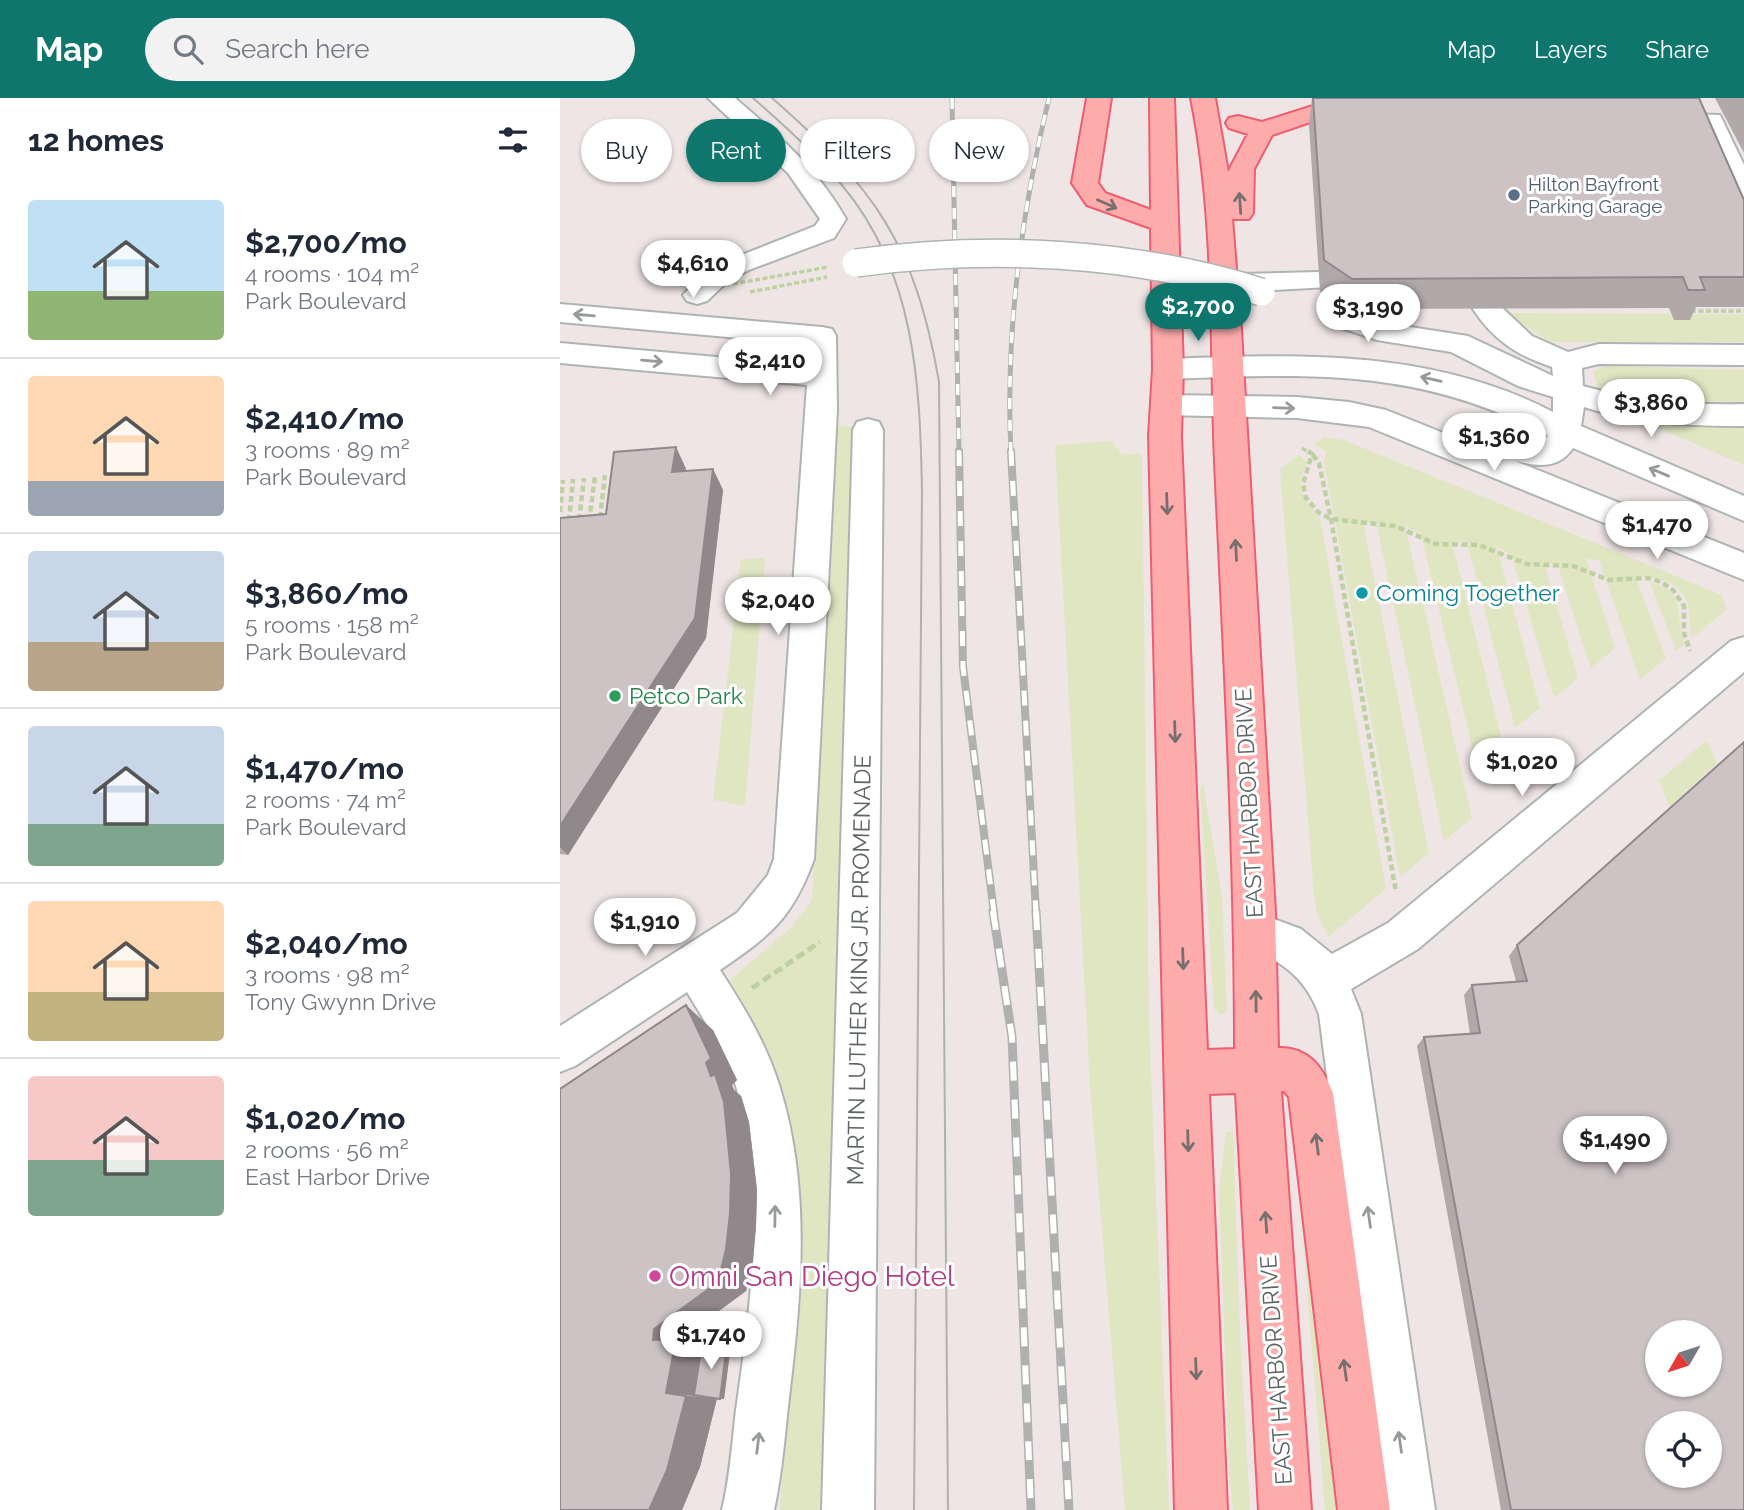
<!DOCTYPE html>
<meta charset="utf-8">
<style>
:root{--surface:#fff;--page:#f2f2f3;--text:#1f2937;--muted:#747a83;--line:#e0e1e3;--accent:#0f766e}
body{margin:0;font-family:Raleway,sans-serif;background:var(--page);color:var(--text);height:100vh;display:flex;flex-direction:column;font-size:26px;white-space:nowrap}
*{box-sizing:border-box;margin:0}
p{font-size:23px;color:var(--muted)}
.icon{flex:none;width:38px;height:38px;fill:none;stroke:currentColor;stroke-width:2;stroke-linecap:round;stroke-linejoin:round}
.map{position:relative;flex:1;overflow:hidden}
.details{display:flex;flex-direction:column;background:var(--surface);width:560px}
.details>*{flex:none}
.guide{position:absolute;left:21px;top:21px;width:665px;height:63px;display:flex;gap:14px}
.needle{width:46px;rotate:231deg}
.controls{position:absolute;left:1085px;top:1222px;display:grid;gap:14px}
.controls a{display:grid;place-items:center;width:77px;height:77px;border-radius:50%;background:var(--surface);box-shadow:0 2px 5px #0004;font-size:35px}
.price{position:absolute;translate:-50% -60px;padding:0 16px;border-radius:24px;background:#fff;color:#222;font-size:23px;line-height:46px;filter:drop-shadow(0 2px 4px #0008)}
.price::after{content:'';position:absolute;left:50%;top:42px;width:21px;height:16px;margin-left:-10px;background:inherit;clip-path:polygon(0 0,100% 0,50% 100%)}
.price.selected{background:var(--accent);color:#fff}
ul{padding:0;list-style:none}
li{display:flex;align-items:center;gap:21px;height:175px;padding:0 28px}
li+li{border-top:2px solid var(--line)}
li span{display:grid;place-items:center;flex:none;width:196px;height:140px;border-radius:7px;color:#555}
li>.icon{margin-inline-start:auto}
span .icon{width:84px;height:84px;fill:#fffc;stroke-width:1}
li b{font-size:30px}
h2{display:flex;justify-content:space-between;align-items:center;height:84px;padding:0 28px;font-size:30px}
.chip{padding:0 24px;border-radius:32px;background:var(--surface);box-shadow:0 2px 5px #0004;font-size:24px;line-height:63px}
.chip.selected{background:var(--accent);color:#fff}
header{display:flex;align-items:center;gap:42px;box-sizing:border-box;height:98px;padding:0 35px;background:var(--accent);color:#fff}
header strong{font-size:33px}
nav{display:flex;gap:38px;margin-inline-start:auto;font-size:24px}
.search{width:490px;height:63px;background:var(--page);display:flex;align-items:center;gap:18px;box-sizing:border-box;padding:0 24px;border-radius:38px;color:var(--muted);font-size:26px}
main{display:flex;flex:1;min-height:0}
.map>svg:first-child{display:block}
.green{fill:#e0e6c2}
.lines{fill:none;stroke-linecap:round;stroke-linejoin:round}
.minor-casing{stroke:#aeb4b3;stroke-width:4}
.major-casing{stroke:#ef5d70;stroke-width:4}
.path-far2{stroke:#bdd1a1;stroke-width:3.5;stroke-dasharray:5 2.5;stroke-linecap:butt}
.path-far1{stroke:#bdd1a1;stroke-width:4.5;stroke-dasharray:6 3.5;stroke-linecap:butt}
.path{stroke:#bdd1a1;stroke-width:5;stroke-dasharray:9 4.5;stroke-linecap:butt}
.minor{fill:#fff;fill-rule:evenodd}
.major{fill:#feabac;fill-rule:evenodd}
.tram{stroke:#afb1b0;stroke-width:2}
.rail-far2-casing{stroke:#afb1b0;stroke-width:5}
.rail-far1-casing{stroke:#afb1b0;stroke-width:8}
.rail-casing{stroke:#afb1b0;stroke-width:9}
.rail-far2{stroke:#fff;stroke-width:3.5;stroke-dasharray:11;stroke-linecap:butt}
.rail-far1{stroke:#fff;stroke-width:5;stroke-dasharray:15;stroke-linecap:butt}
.rail{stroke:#fff;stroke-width:6;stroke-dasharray:19;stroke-linecap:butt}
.minor-bridge-casing{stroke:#aeb4b3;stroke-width:30;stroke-linecap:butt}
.path-bridge{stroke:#bdd1a1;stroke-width:3.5;stroke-dasharray:5 2.5;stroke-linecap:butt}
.minor-bridge{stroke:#fff;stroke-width:27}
.wall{fill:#b0a8a9}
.shaded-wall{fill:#90888a}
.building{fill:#cdc3c5;stroke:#90888a;stroke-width:2;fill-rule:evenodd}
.oneway{stroke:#75706e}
.oneway2{stroke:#969b9a}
.service-dot{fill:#5c6f8a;stroke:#fff;stroke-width:2.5}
.culture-dot{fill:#0f9aa8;stroke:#fff;stroke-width:2.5}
.leisure-dot{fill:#2e9e5b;stroke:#fff;stroke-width:2.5}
.hotel-dot{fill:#d1479c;stroke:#fff;stroke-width:2.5}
.labels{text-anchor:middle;stroke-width:6;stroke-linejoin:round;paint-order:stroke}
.far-service-label{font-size:19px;fill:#4e5e75;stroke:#fff;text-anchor:start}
.culture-label{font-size:23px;fill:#0d838f;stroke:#fff;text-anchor:start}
.leisure-label{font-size:23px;fill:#27864d;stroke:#fff;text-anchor:start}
.street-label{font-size:23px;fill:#5d6563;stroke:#fff}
.near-hotel-label{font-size:28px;fill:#b23c85;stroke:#fff;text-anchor:start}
</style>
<header>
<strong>Map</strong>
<div class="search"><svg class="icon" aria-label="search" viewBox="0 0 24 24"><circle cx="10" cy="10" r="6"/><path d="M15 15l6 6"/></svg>Search here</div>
<nav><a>Map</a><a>Layers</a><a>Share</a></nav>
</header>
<main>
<section class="details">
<h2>12 homes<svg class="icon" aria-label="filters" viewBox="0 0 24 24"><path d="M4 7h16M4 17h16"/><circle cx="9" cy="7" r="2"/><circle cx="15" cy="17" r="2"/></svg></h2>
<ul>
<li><span style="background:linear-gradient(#bfe0f5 65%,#8fb573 0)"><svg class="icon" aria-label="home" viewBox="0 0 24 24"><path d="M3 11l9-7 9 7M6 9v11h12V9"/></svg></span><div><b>$2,700/mo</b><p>4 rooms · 104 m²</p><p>Park Boulevard</p></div></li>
<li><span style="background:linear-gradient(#ffd9b3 75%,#9aa5b1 0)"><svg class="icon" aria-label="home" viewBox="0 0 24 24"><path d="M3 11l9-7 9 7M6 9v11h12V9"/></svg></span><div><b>$2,410/mo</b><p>3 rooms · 89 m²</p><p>Park Boulevard</p></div></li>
<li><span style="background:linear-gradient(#c9d6e8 65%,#b9a48a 0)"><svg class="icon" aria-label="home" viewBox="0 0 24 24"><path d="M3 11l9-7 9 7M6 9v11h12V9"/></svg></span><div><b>$3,860/mo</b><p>5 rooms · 158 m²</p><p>Park Boulevard</p></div></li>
<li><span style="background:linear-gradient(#c9d6e8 70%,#7fa58c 0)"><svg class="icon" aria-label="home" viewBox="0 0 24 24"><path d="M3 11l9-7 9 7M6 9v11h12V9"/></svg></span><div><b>$1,470/mo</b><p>2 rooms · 74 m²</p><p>Park Boulevard</p></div></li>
<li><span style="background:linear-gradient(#ffd9b3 65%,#c2b280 0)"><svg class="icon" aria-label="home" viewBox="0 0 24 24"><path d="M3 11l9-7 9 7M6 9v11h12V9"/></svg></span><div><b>$2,040/mo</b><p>3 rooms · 98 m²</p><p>Tony Gwynn Drive</p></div></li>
<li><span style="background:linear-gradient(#f6c9c9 60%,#7fa58c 0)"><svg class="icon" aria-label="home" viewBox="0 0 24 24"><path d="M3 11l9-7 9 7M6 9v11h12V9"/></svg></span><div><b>$1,020/mo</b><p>2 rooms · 56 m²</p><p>East Harbor Drive</p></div></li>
</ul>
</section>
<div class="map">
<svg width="1184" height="1412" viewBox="0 0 1184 1412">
<rect width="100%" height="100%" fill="#efe5e5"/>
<g class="green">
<path d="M945,215l239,1v28h-194z"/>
<path d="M1047,268l137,4v33h-88l-57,-10 -6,-22z"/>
<path d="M1084,324l100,3v40z"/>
<path d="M276,328l41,1 -2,1083h-95l20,-300 -13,-98 -23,-69 -34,-63 61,-52 21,-28z"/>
<path d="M764,339l20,3 378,155 5,14 -35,29c-4,-12 -1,-23 -4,-34 -7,-22 -33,-29 -53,-28l31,82 -26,22 -41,-120 -13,-1 29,89 -24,21 -34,-106h-13l34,115 -24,20 -43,-144 -14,-7 43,161 -25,20 -48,-186h-15l49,195 -26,22 -54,-225 -16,-8 67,292 -28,23 -68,-319h-13l66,331 -29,24 -76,-416 2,-10 -12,-6z"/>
<path d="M551,343l11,13h20l7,572 20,484h-44l-35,-425 -35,-640z"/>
<path d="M739,357l9,8c-15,21 -6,39 12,54l66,372 -58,48 -12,-27 -2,-15 -34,-426z"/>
<path d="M205,459l-20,249 -32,-6 28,-240z"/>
<path d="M1090,484c40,10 23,35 35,62l-9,7z"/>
<path d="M1147,642l10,23 -48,44 -10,-26z"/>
<path d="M643,685l19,114 5,113 -5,5 -8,-6 -14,-221z"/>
<path d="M734,1027l58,385h-27z"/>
<path d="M666,1034h7l7,202 10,176h-17l-4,-41 -10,-280z"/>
</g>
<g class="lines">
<g class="minor-casing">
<g id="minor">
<path d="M148,0h27c43,37 83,71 111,121l-12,19 -85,32 -20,10 -22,21 -10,3 -10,-3 -4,-6 26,-27 106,-42 5,-7 -32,-46z"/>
<path d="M1095,15l65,2 24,50v36l-9,-2 -4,-6 -29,-66 -56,-2 -3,-5 3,-5z"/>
<path d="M759,174l10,3 4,6 -4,6 -91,5 -10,-3 -4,-6 4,-6 10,-3z"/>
<path d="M927,202l10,3 35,33 36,16 31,-8 145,1v20l-145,-1 -17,4 1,18c54,16 105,19 161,18v22c-55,0 -107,-2 -160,-19l-3,19 163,70v25l-171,-73c-14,21 -35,19 -58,13l229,92v27l-375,-153 -72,-9 -131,-3 -11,-3 -4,-7 4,-7 11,-3 131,2 52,5 37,8 90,36 4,-9 11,-3 47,10 10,-8c-129,-69 -240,-62 -380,-57l-10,-3 -5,-7 5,-7 10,-3c132,-5 264,-10 385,53v-15l-35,-11 -67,-34 -74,-12 -41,-14 -4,-7 4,-7 10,-2 45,14 77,12 85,40 -1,-9c-34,-11 -59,-27 -79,-58l4,-6z"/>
<path d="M0,206l262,23 10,2 4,7 1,74 -23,449c-22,60 -43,76 -94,111 24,37 47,75 60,118 30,97 22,202 10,301 -5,40 -7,81 -16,121h-52c8,-33 10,-67 14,-100 15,-106 31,-219 0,-324 -10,-33 -31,-64 -49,-94l-112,74 -15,6v-46l177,-113 31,-38 6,-16 33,-474 -247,-22v-20l247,22v-21l-247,-22z"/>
<path d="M308,321l11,3 4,8 -9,1080h-52l31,-1080 4,-8z"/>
<path d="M1184,539v35l-326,277 -67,40 10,25 74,496h-52l-64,-496c-15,-40 -41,-55 -79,-70l-6,-13 6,-13 15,-6 46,17 31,25 56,-31 343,-282z"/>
</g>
</g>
<g class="major-casing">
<path id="major" d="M527,0h24l-13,85 7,10 46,17 -1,-112h24l9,271 -2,67 26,614 28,-1c0,-196 -11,-391 -20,-587 -5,-121 0,-245 -24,-364h24l13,74 20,-38 -19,-6 -3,-5 3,-5 9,-2 24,6 54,-17 9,2 3,5 -3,5 -53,18 -18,34 -1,44 -4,6h-17l9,110 34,583 3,136c31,-1 45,20 55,45l57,417h-52l-49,-413 -5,-6h-3l30,419h-52l-23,-417 -27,1 18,416h-52l-26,-1074 4,-67 -2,-141 -64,-23 -15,-22z"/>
</g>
<g class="path-far2">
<path d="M190,194l77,-15"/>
<path d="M1131,213h53"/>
<path d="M742,350l8,5"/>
</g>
<g class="path-far1">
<path d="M748,353l4,3 -9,30 3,14 12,14 13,7 64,7 41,18 43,1 48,19 46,2 36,14 39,-2 13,4 12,8 11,16v27l6,18"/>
<path d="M753,357l6,8 12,56 65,373"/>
<path d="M0,414l3,-32"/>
<path d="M40,420l5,-43"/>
<path d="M19,422l5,-42"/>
<path d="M9,423l4,-42"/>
<path d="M29,423l6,-44"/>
</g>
<path class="path" d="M192,890l68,-46"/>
<use href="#minor" class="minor"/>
<use href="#major" class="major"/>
<g class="tram">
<path d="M193,0c31,27 61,54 88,86 74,87 79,198 81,307l-8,1019"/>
<path d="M212,0c104,91 143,146 167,284l9,1128"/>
</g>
<g class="rail-far2-casing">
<g id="rail-far2">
<path d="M392,0l7,355"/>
<path d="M451,355c-6,-119 10,-239 38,-355"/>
</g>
</g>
<g class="rail-far1-casing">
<g id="rail-far1">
<path d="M399,353l4,216 31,246"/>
<path d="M451,353l25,462"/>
</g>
</g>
<g class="rail-casing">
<g id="rail">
<path d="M433,813l19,126 19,473"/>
<path d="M476,813l33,599"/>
</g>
</g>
<use href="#rail-far2" class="rail-far2"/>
<use href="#rail-far1" class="rail-far1"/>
<use href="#rail" class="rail"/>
<g class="minor-bridge-casing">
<path id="minor-bridge" d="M296,165c134,-18 275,-12 405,29"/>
</g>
<path class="path-bridge" d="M173,186l95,-17"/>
<use href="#minor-bridge" class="minor-bridge"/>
</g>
<g class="wall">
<path d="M752,0h387l45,102v107h-48l-6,13h-16l-5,-12 -323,1 -26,-18 -11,-166z"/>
<path d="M1155,0h29v55z"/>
<path d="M116,349l10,22v2l27,-2 10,21 -17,148 -138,217 -8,-1v-336l46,-4z"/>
<path d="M957,847l227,565h-243l-84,-464 7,-9 46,-3 -6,-39 8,-10 44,-4 -7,-25z"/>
<path d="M153,932l24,50 -5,5 2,5 7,6 8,26 8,68 -1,36 -3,35 -7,30 -60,44v6l16,3h29l-7,55h-7l-17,68 -18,43h-122z"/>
</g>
<g class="shaded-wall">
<path d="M116,349l10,22 -3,24 -11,-21z"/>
<path d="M153,371l10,21 -17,148 -138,217 -8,-8v-21z"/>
<path d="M126,907l27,25 24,50 -5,5 2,5 7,6 8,26 8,68 -1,36 -3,35 -7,30 -60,44v6l21,4 -8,51 -33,-3 -13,-53 1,-11 57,-253z"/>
<path d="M167,1245l4,1 -7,55h-4z"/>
<path d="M126,1298l31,2 -17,69 -18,43h-33z"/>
</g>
<g class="building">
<path d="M753,0h386l45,102v77h-44l5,13h-17l-5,-13 -331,2 -28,-19z"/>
<path d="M116,349l-4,25 41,-3 -18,149 -135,208v-308l46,-4 8,-62z"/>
<path d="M1184,644v768h-233l-87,-473 56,-4 -8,-48 55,-4 -10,-36zM1097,1234h53v52h-53zM1097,1325h53v52h-53z"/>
<path d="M126,907l25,53 -5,5 5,13 4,-2 9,28 7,72 -1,39 -4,36 -8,33 -64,47 -1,11 23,-1 -10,54 20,3 -19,74 -18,40h-89v-421z"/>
<path d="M167,1245l-7,56 -26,-4 8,-51z"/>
</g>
<defs><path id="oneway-shaft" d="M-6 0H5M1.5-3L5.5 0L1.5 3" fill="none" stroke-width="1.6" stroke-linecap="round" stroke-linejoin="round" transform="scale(1.75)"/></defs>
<g class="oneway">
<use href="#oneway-shaft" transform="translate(680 105) rotate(-94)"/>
<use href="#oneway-shaft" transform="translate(547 106) rotate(24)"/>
<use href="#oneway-shaft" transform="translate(607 406) rotate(88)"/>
<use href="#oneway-shaft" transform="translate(676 452) rotate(-93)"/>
<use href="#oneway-shaft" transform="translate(615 634) rotate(88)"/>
<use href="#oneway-shaft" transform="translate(623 861) rotate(88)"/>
<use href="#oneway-shaft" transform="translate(696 903) rotate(-91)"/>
<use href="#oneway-shaft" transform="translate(628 1043) rotate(88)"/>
<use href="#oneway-shaft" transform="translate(757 1046) rotate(-97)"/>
<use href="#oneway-shaft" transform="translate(706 1124) rotate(-94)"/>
<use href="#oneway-shaft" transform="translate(636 1271) rotate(88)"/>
<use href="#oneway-shaft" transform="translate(785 1272) rotate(-98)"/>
</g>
<g class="oneway2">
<use href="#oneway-shaft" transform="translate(24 217) rotate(-175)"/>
<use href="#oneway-shaft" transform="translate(92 263) rotate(5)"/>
<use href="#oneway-shaft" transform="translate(871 281) rotate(-167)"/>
<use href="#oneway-shaft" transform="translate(724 310) rotate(2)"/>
<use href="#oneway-shaft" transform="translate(1099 374) rotate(-157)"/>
<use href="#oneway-shaft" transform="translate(215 1118) rotate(-89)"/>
<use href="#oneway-shaft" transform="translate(809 1119) rotate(-98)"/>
<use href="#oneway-shaft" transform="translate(840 1344) rotate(-98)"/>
<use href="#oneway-shaft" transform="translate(198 1345) rotate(-83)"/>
</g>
<circle class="service-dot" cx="954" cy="97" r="7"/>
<circle class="culture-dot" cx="802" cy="495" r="7"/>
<circle class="leisure-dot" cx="55" cy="598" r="7"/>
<circle class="hotel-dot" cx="95" cy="1178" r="7"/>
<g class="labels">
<g class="far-service-label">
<text x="968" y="93">Hilton Bayfront<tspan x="968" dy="22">Parking Garage</tspan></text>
</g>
<g class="culture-label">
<text x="816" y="503">Coming Together</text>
</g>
<g class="leisure-label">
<text x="69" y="606">Petco Park</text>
</g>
<g class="street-label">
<text transform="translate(689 705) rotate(-93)" y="8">EAST HARBOR DRIVE</text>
<text transform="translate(299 872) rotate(-89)" y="8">MARTIN LUTHER KING JR. PROMENADE</text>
<text transform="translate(716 1272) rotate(-94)" y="8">EAST HARBOR DRIVE</text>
</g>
<g class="near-hotel-label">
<text x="109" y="1188">Omni San Diego Hotel</text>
</g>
</g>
</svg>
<div class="controls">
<a><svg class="needle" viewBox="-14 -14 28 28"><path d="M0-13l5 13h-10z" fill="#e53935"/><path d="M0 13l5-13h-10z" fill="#747a83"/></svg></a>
<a><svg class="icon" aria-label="locate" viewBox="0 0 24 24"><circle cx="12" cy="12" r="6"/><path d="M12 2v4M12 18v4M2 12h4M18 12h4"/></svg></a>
</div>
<b class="price" style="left:133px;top:202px">$4,610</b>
<b class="price selected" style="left:638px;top:245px">$2,700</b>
<b class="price" style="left:808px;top:246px">$3,190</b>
<b class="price" style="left:210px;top:299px">$2,410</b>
<b class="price" style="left:1091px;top:341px">$3,860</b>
<b class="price" style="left:934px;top:375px">$1,360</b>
<b class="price" style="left:1097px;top:463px">$1,470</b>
<b class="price" style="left:218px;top:539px">$2,040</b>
<b class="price" style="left:962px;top:700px">$1,020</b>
<b class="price" style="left:85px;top:860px">$1,910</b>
<b class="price" style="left:1055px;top:1078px">$1,490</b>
<b class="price" style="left:151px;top:1273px">$1,740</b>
<div class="guide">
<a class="chip">Buy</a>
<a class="chip selected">Rent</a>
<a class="chip">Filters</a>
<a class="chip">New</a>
</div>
</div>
</main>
